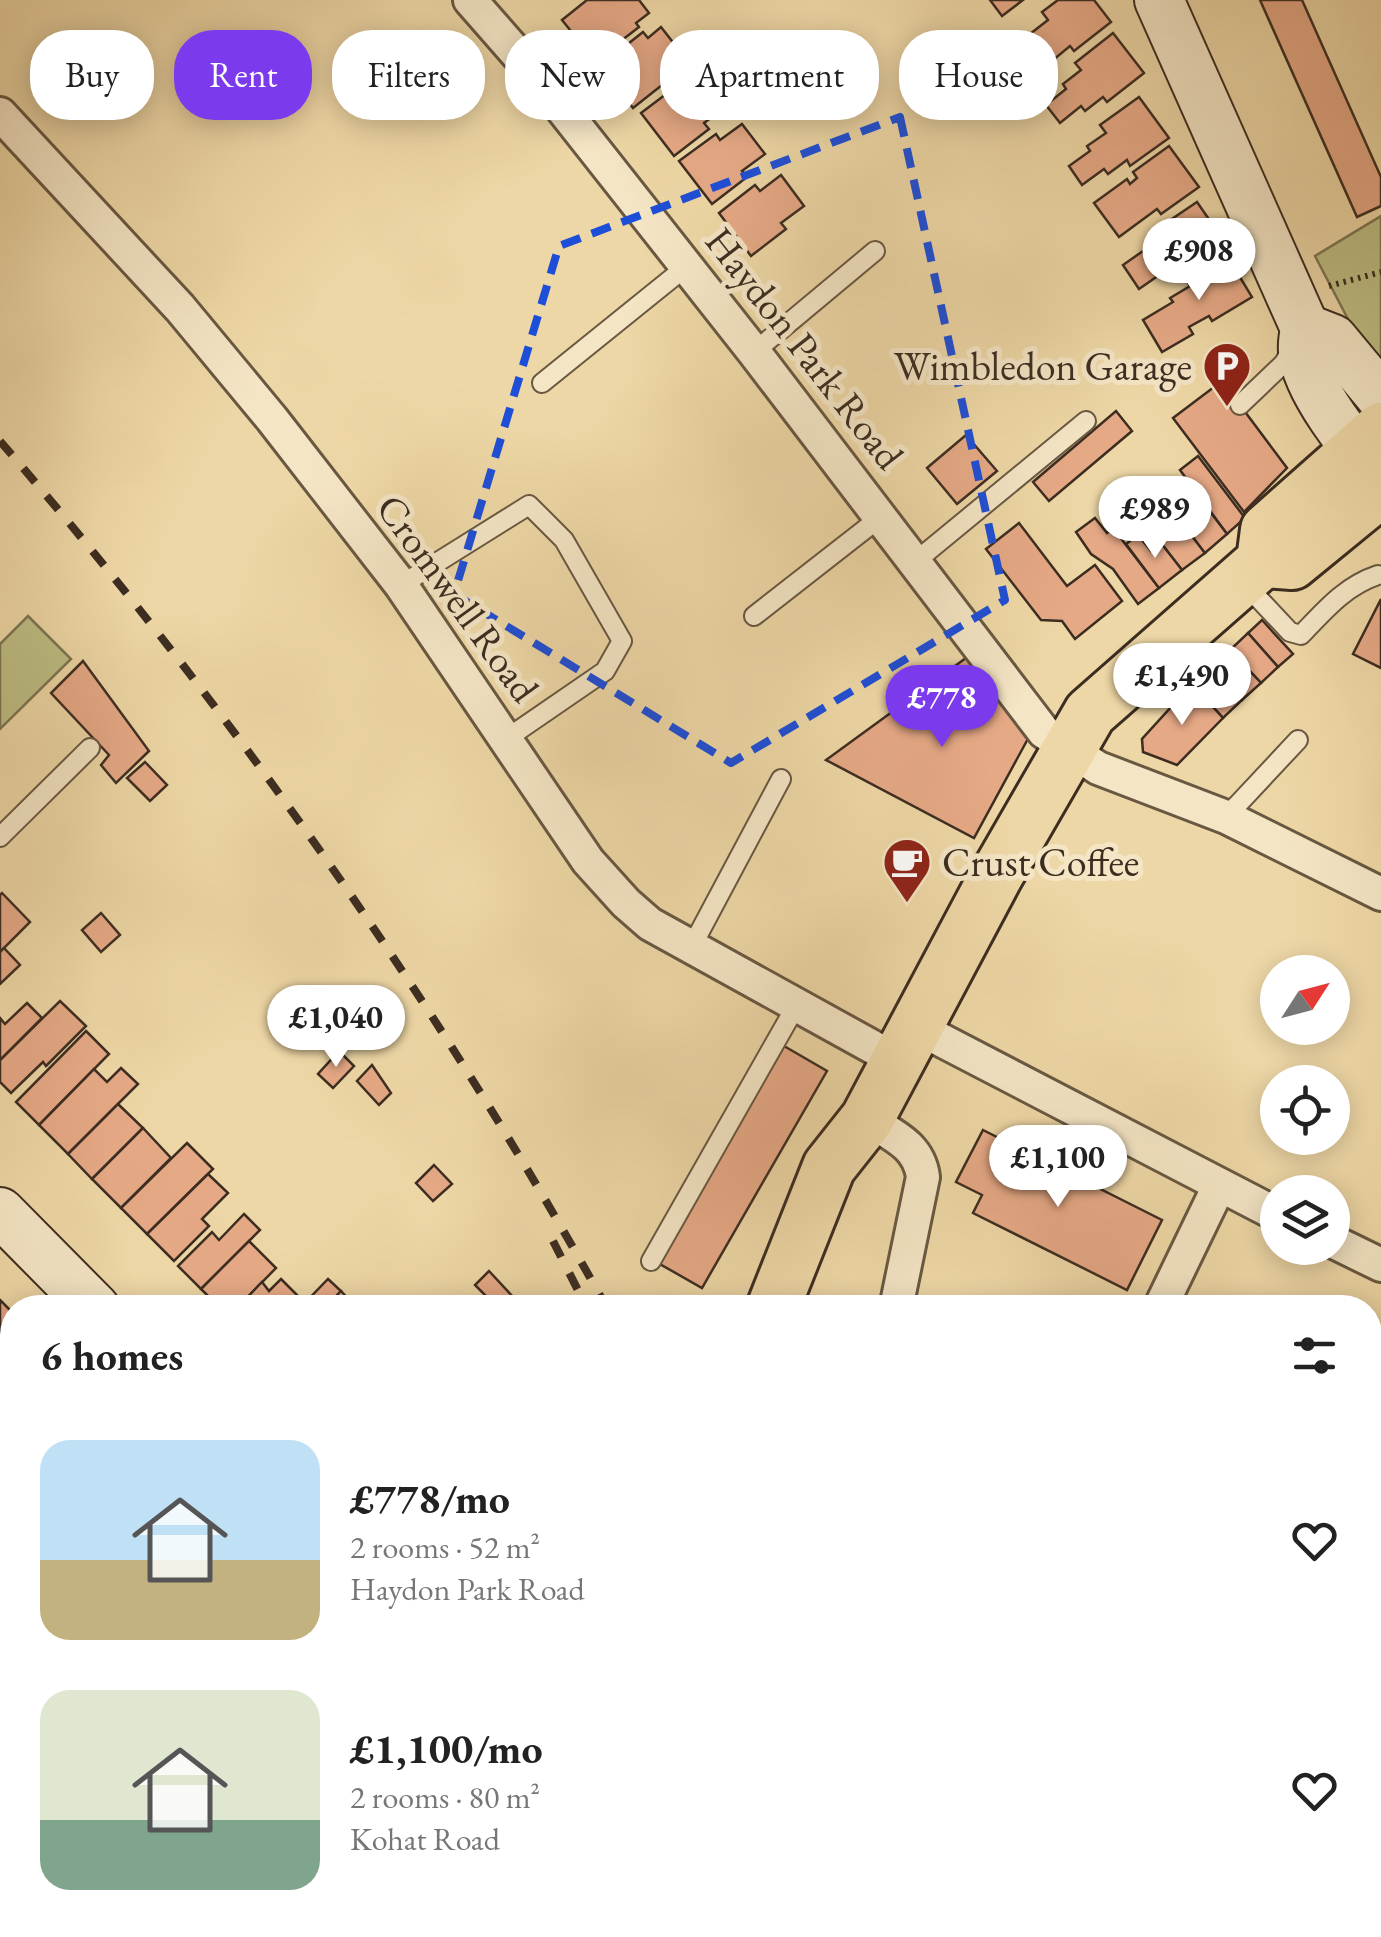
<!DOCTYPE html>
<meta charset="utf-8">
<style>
:root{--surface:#fff;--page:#f6f6f6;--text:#222;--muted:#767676;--accent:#7c3aed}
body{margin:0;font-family:"EB Garamond",serif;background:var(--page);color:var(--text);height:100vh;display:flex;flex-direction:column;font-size:38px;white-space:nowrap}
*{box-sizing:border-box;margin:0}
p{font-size:32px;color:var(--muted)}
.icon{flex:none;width:55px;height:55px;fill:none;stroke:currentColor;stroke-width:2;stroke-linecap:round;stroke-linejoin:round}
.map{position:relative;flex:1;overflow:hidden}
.side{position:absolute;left:0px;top:1295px;width:1382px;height:642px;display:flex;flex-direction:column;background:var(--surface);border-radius:40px 40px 0 0;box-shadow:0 5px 25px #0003}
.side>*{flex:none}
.guide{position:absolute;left:30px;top:30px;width:1322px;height:90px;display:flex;gap:20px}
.needle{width:65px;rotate:54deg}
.controls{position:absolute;left:1260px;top:955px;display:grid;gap:20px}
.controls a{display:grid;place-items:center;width:90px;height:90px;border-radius:50%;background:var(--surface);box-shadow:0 5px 25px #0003;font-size:50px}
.price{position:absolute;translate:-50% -85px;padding:0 22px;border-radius:35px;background:#fff;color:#222;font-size:32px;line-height:65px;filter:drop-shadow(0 2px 5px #0008)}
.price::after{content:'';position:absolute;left:50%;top:60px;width:30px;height:22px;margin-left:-15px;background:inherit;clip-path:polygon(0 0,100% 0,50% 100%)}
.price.selected{background:var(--accent);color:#fff}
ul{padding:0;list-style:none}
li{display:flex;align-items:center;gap:30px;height:250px;padding:0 40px}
li span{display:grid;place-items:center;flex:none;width:280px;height:200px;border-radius:30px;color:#555}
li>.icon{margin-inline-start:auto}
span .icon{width:120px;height:120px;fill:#fffc;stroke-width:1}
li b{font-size:42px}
h2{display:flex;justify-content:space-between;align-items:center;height:120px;padding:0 40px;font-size:42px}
.chip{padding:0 35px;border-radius:40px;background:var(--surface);box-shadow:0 5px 25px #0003;font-size:35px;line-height:90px}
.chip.selected{background:var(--accent);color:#fff}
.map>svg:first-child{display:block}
.green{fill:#bdbd83;stroke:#7c7552;stroke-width:2.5}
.building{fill:#e6a986;stroke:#3c2d21;stroke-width:2.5}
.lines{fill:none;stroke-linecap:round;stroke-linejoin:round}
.lane-casing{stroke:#685842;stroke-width:22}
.street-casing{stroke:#685842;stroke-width:38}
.secondary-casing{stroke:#3c2d21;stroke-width:52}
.primary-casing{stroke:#3c2d21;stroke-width:58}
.path{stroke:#3c2d21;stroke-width:6;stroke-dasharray:2.5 5;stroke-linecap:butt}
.lane{stroke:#f4e5c5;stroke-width:18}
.street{stroke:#f4e5c5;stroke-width:32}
.secondary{stroke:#f4e5c5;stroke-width:48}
.primary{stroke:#eed7a6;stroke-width:52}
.rail{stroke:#3c2d21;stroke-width:8;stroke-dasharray:18 18;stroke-linecap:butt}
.marked{fill:none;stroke:#1d4ed8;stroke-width:8;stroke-dasharray:20 12;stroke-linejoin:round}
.labels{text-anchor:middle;stroke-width:10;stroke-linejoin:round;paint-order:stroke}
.street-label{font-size:40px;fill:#3c2d21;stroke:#f4e5c5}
.poi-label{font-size:40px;fill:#3c2d21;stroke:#f4e5c5;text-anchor:end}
</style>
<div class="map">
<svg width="1381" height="1937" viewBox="0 0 1381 1937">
<rect width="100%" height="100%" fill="#eed7a6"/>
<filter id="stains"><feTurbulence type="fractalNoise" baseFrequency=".002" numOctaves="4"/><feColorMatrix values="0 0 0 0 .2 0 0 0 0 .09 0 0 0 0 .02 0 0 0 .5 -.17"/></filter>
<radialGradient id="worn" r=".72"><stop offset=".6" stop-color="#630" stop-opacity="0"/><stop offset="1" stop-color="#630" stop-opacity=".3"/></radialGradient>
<g class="green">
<path d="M1381,216v146l-20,-18 -46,-88z"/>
<path d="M28,616l43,43 -71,70v-85z"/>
</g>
<g class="building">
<path d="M587,0h52l10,13 -13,10 3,4 -44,34 -33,-41z"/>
<path d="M990,0h33l-21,16z"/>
<path d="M1058,0h36l17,22 -37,29 -4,-5 -18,15 -4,-6 -21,17 -15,-18 21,-16 -3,-4 18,-14 -6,-8z"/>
<path d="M1260,0h42l79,177v29l-24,11z"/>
<path d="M661,27l25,32 -13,10 3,5 -43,34 -33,-42 43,-34 5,6z"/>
<path d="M1113,33l31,40 -37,29 -4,-5 -18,14 -4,-5 -21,17 -14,-18 20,-16 -3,-5 18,-14 -6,-7z"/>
<path d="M703,75l24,31 -23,17 5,6 -35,27 -33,-43 37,-28 4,6z"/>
<path d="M1139,97l30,41 -39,28 -3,-6 -19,14 -4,-5 -22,16 -13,-19 21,-15 -3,-5 19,-13 -6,-8z"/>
<path d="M742,124l23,30 -23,17 5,6 -35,27 -33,-43 37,-27 4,6z"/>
<path d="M1169,146l30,41 -38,27 -4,-5 -38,28 -25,-34 33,-24 3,5 7,-6 -4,-6z"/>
<path d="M781,175l23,31 -23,17 5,6 -35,27 -32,-43 36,-28 5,6z"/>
<path d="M1197,202l29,42 -39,26 -3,-5 -19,13 -3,-5 -23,16 -16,-24 40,-28 -6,-8z"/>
<path d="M1226,254l26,43 -40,24 -3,-5 -20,11 4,7 -31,18 -19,-32 30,-18 -3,-4 20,-12 -5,-8z"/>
<path d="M1222,381l65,87 -43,44 -71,-94z"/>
<path d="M1116,411l16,20 -83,70 -16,-19z"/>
<path d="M966,435l31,36 -40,33 -30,-36z"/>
<path d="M1198,456l47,62 -18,16 -47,-64z"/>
<path d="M1158,491l47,62 -23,17 -48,-61z"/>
<path d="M1202,501l25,33 -22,19 -26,-34z"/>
<path d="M1095,518l12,15 6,-5 46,60 -21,16 -25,-35 -22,-15 -15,-22z"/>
<path d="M1019,523l48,63 28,-21 27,36 -47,38 -13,-18 -21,-1 -55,-71z"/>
<path d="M1138,535l13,16 10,-8 21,27 -23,18 -33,-44z"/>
<path d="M1381,599v69l-28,-14z"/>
<path d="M1262,620l31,34 -15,13 -30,-34z"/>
<path d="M1248,633l30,34 -17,16 -31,-33z"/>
<path d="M1230,650l31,33 -19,17 -31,-34z"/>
<path d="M966,658l64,77 -56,103 -148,-78z"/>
<path d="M83,661l66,90 -33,32 -15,-18 8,-10 -58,-62z"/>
<path d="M1211,666l31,34 -19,18 -31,-34z"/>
<path d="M1192,684l31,34 -46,47 -34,-13 -1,-13z"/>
<path d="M145,762l22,23 -17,16 -23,-23z"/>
<path d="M2,893l28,29 -30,30v-57z"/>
<path d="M101,913l19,22 -19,17 -19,-22z"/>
<path d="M4,948l16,17 -20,19v-32z"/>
<path d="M60,1001l26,25 -40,40 -3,-4 -32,31 -11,-11v-22z"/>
<path d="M27,1003l15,15 -42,42v-42l5,6z"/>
<path d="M86,1031l23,23 -70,71 -23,-23z"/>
<path d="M784,1046l43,25 -125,217 -44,-25z"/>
<path d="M339,1051l15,15 -21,22 -15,-14z"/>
<path d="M372,1065l19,28 -12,12 -22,-24z"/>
<path d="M121,1068l17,16 -70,70 -29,-29 55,-56 13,13z"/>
<path d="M118,1104l25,24 -51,51 -24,-25z"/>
<path d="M143,1128l28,30 -50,50 -29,-29z"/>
<path d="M983,1130l179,90 -35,70 -154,-77 9,-18 -26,-13z"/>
<path d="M187,1143l26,26 -66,65 -26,-26z"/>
<path d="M434,1165l18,19 -19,17 -17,-18z"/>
<path d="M208,1174l20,19 -26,26 7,7 -35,35 -27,-27z"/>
<path d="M244,1214l16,16 -59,59 -23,-23 34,-34 7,8z"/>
<path d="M249,1241l27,27 -39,40h-17l-19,-19z"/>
<path d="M489,1271l25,27 -10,10 -30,-2 11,-11 -10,-10z"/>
<path d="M281,1279l18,18 -11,11h-51l25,-26 7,9z"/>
<path d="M328,1279l13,12 -16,17h-25z"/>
<path d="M341,1291l16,17h-32z"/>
<path d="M0,1300l12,12v10l-12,13z"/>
<path d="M12,1322v50l-12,13v-50z"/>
<path d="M12,1396v31l-12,-13v-5z"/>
<path d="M12,1427v26l-12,-12z"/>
<path d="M12,1529v51l-12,-13v-25z"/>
<path d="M12,1733v20l-9,-9z"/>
<path d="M3,1744l9,9v38l-12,-12z"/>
<path d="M0,1779l12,12v39l-12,-12z"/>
<path d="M34,1925h8l12,12h-17l-8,-8z"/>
<path d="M79,1925h36l1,1 -9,11h-38z"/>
<path d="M117,1925h26l6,5 -5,7h-37z"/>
<path d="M454,1925h44l-34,12h-6z"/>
<path d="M517,1925h7v12h-43z"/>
<path d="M633,1925h63l-17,12h-38z"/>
</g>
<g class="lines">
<g class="lane-casing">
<g id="lane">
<path d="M754,352l121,-101"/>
<path d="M542,383l145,-117"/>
<path d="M1240,405l44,-42 9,-16"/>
<path d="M916,561l170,-140"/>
<path d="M1244,583l46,49 11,3c24,-25 44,-49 77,-60"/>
<path d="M401,585l128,-80 35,35 58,101 -17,30 -99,68"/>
<path d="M754,616l128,-100"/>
<path d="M1226,817l72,-77"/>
<path d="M0,837l90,-89"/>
<path d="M691,948l90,-169"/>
<path d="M651,1261l145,-255"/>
<path d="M796,1925l6,12"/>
<path d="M699,1937l18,-12"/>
</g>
</g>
<g class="street-casing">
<g id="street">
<path d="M470,0l64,73 220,279 290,380 54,36 128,49 155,77"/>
<path d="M0,114l180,194 92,111 129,166 187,276 38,42 24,21 248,137"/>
<path d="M918,1028l360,187"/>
<path d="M867,1119c25,16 52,26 56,58l-27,131"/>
<path d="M1332,1241l49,24"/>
<path d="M1160,1308l59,-122"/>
<path d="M1370,1561l11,6"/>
<path d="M0,1672l12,-13"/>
<path d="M1370,1876l11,-15"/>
<path d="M954,1925l6,12"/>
<path d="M1241,1925l5,12"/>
<path d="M1326,1937l8,-12"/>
</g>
</g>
<g class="secondary-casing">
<g id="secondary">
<path d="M1159,0l146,328c-1,7 -3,16 -2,23 2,37 52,99 77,126"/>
<path d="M1305,328l28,11 48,58"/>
<path d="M0,1212l95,96"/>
</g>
</g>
<g class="primary-casing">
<g id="primary">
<path d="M1263,561l29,2 89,-73"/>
<path d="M773,1308l56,-141 38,-48 129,-243 94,-163 173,-152 4,-31 114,-101"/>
<path d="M577,1937l9,-12"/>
</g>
</g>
<path class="path" d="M1329,286l52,-14"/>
<use href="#lane" class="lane"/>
<use href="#street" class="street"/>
<use href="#secondary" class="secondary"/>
<use href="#primary" class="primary"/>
<g class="rail">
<path d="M0,441c230,267 436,558 607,867"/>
<path d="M553,1241l34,67"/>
<path d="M884,1925l6,12"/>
<path d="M904,1925l5,12"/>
</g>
</g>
<path class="marked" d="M900,117l105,483 -274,163 -277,-169 105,-348z"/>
<defs>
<g id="parking-pin" transform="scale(2.5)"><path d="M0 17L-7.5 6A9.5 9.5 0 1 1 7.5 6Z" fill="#8f2418" stroke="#f4e5c5"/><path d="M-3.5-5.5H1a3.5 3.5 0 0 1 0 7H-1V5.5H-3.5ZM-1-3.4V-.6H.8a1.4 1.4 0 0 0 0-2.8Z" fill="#fff"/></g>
<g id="cafe-pin" transform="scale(2.5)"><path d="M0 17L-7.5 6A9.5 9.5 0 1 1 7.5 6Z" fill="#8f2418" stroke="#f4e5c5"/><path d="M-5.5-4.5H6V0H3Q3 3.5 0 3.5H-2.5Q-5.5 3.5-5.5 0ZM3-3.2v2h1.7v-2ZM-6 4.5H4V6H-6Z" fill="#fff"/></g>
</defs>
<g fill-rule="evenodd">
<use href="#parking-pin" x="1227" y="366"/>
<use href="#cafe-pin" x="907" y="862"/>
</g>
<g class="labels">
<g class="street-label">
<text transform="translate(805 348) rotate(52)" y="14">Haydon Park Road</text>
<text transform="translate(458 598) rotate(54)" y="14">Cromwell Road</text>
</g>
<g class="poi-label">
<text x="1192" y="380">Wimbledon Garage</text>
<text x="942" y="876" text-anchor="start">Crust Coffee</text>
</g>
</g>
<rect width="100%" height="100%" filter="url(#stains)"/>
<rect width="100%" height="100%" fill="url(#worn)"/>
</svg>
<div class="controls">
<a><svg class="needle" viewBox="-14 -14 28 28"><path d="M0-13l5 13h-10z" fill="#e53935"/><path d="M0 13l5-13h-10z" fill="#767676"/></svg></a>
<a><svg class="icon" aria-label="locate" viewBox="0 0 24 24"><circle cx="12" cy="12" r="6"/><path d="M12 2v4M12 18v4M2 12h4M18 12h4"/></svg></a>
<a><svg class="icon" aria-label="layers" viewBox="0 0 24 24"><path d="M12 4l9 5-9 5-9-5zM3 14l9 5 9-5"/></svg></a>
</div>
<b class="price" style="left:1199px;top:303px">£908</b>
<b class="price" style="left:1155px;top:561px">£989</b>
<b class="price" style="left:1182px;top:728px">£1,490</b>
<b class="price selected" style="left:942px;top:750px">£778</b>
<b class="price" style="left:336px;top:1070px">£1,040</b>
<b class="price" style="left:1058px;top:1210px">£1,100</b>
<div class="guide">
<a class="chip">Buy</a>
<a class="chip selected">Rent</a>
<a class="chip">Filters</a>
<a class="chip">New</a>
<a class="chip">Apartment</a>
<a class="chip">House</a>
</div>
<section class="side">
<h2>6 homes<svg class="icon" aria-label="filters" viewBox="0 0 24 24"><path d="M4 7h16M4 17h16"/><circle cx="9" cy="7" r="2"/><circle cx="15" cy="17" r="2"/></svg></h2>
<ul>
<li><span style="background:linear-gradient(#bfe0f5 60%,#c2b280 0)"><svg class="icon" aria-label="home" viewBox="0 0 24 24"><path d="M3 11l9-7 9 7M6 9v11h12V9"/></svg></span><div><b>£778/mo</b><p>2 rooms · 52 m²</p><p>Haydon Park Road</p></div><svg class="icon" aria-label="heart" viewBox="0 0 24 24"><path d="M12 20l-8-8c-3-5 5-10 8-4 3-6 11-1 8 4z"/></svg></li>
<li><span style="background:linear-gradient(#dfe7d0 65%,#7fa58c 0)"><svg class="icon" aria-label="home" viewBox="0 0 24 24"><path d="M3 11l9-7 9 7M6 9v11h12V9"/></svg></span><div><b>£1,100/mo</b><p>2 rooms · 80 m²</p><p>Kohat Road</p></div><svg class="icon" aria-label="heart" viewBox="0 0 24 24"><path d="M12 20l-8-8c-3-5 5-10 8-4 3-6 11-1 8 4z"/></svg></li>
</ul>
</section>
</div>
